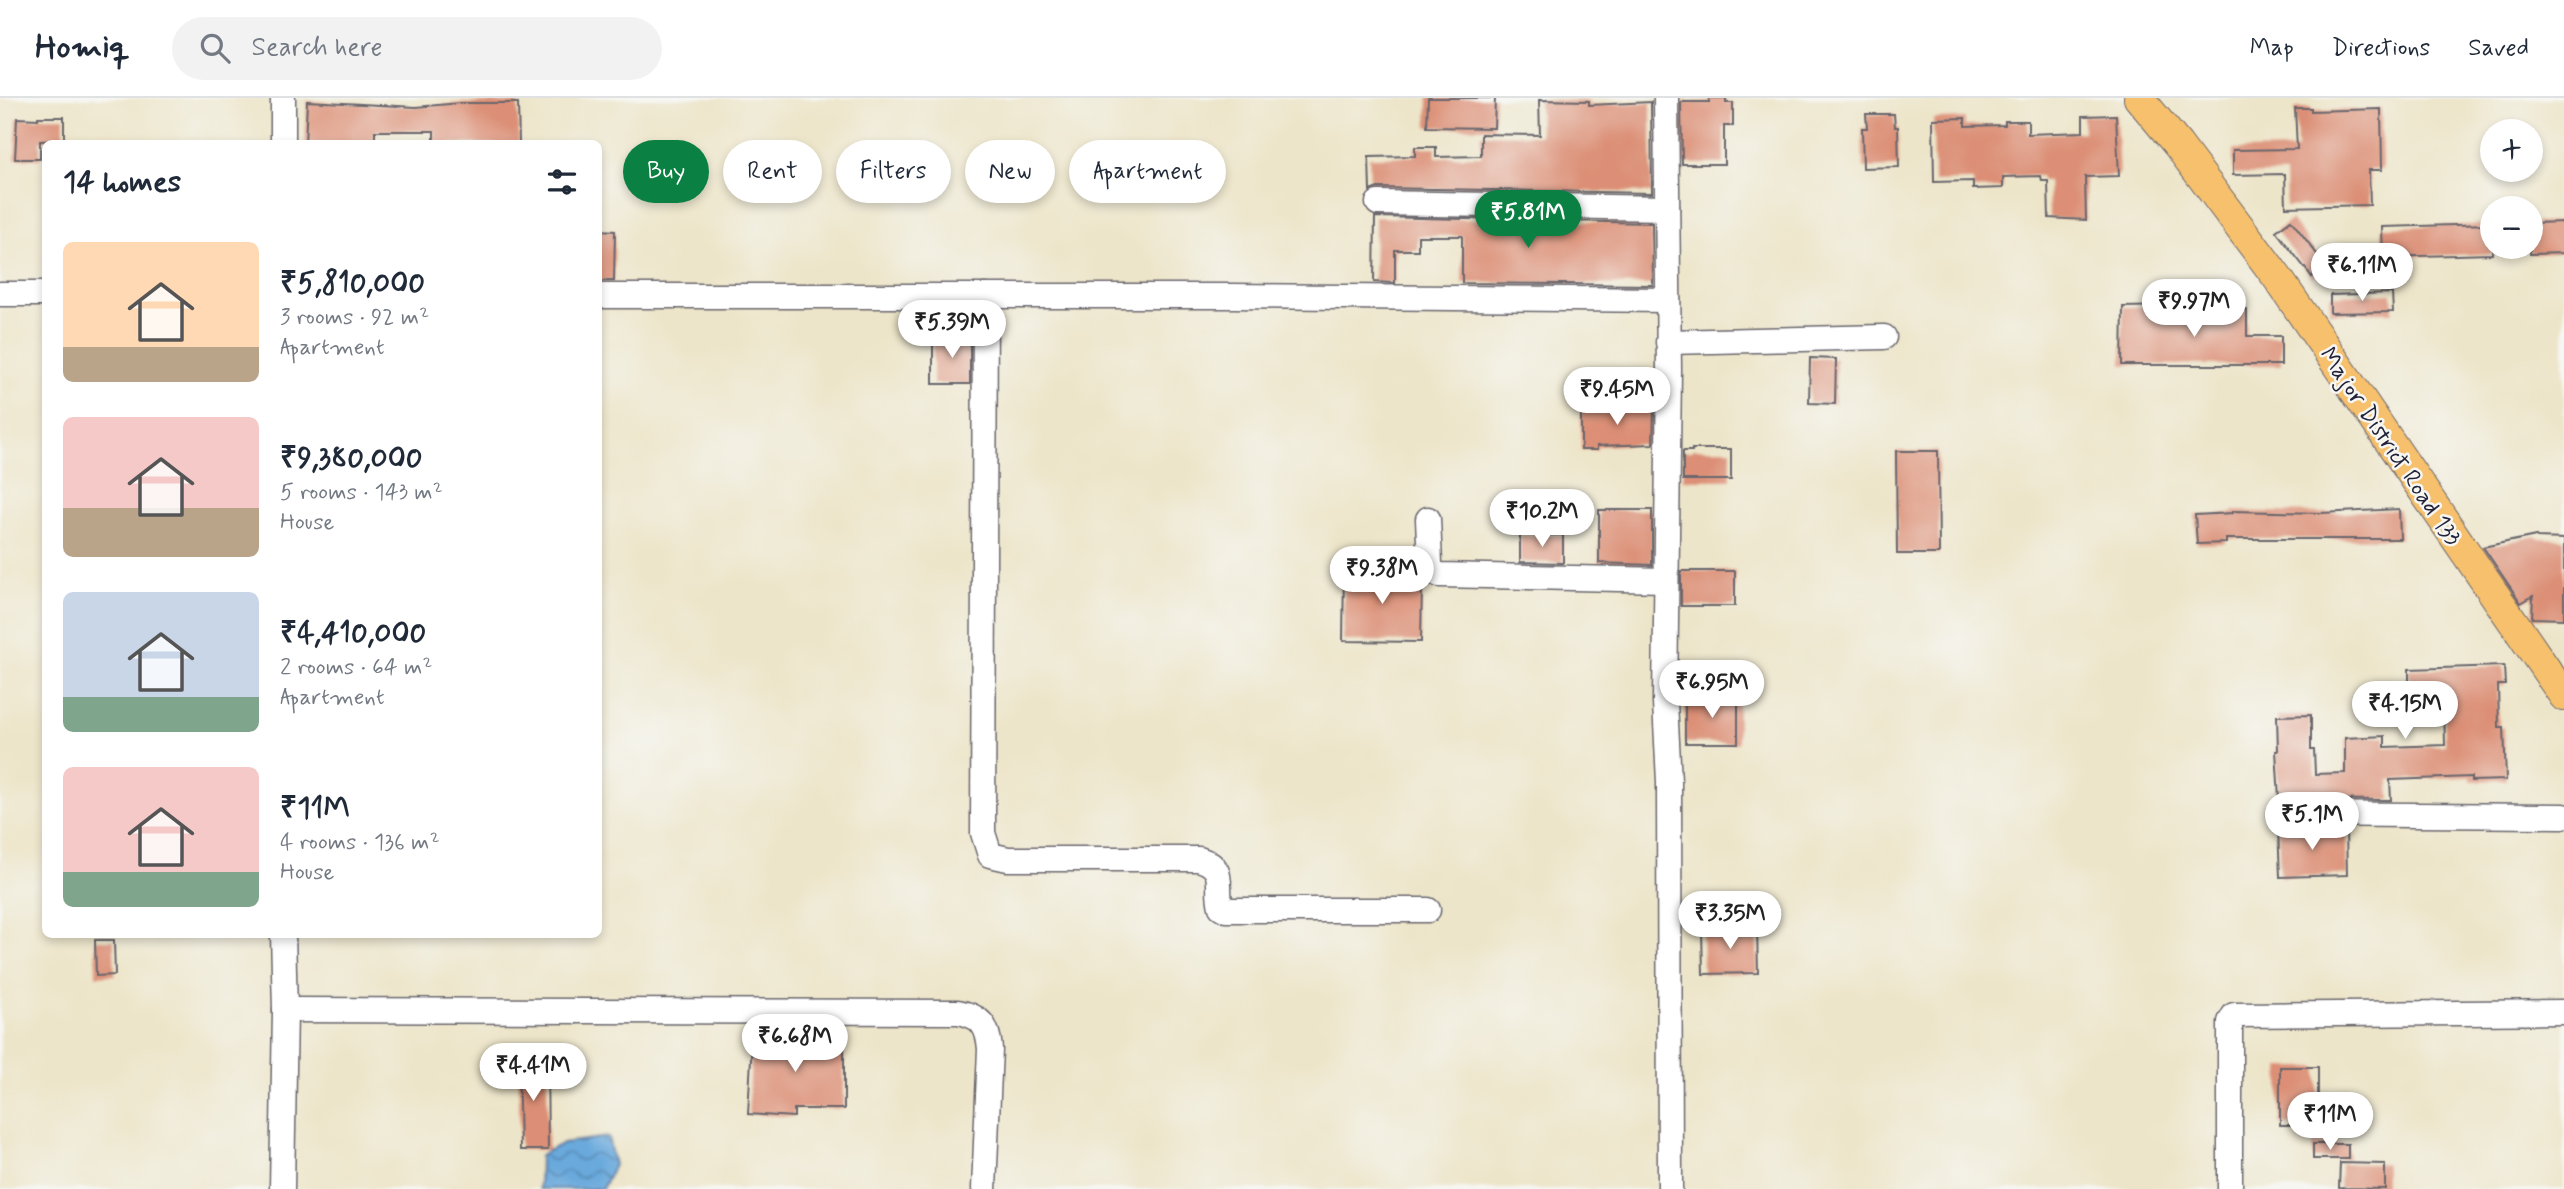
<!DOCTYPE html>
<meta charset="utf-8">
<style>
:root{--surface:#fff;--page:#f2f2f3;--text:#1f2937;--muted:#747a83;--line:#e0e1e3;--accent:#0b8043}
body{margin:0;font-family:Mynerve,sans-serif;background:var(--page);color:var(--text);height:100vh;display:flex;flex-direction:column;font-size:26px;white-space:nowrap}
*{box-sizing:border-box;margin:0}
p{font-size:23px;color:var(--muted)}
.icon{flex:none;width:38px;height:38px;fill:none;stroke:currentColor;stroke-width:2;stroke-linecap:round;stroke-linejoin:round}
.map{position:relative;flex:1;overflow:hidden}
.details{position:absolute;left:42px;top:42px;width:560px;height:798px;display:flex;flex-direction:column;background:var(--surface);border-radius:10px;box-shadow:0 4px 10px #0003}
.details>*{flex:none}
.banner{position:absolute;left:623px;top:42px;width:665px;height:63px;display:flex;gap:14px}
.buttons{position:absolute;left:2480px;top:21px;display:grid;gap:14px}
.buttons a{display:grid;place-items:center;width:63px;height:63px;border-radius:50%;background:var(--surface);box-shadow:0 4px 10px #0003;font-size:35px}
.price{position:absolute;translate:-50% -60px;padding:0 16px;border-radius:24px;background:#fff;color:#222;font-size:23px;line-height:46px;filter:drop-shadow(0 2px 4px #0008)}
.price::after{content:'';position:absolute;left:50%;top:42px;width:21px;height:16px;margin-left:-10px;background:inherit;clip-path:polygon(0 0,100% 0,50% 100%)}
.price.active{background:var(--accent);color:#fff}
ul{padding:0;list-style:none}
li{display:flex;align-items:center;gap:21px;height:175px;padding:0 21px}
li span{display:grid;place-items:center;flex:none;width:196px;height:140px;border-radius:10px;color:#555}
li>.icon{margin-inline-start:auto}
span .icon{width:84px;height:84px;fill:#fffc;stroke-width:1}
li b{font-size:30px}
h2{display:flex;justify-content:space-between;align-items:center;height:84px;padding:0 21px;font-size:30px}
.chip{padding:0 24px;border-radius:32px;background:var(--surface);box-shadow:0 4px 10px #0003;font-size:24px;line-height:63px}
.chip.active{background:var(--accent);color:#fff}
header{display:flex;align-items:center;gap:42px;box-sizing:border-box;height:98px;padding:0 35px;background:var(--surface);border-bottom:2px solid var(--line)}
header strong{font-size:33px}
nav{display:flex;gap:38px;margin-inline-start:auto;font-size:24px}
.search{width:490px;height:63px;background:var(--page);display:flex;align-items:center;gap:18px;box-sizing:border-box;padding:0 24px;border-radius:38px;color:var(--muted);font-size:26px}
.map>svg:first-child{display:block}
.water{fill:url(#water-waves);stroke:#46668c;stroke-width:2}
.building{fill:#dc8f76}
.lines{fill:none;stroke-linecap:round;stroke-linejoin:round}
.minor-casing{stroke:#69666d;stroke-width:27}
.major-casing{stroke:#69666d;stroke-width:32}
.minor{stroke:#fff;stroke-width:24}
.major{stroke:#f7c06c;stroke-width:30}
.labels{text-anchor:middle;stroke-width:5;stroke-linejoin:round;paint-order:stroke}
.street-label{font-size:24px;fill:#22223b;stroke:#f6f6f2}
</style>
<header>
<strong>Homiq</strong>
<div class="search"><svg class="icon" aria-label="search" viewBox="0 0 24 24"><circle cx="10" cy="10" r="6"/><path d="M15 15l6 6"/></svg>Search here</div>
<nav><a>Map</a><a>Directions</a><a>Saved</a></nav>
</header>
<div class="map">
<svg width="2564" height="1091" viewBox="0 0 2564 1091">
<defs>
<pattern id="water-waves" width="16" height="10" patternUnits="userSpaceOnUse" patternTransform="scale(1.75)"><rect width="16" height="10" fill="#69a9dc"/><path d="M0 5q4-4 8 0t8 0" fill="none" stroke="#5689b4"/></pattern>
</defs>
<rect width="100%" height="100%" fill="#f6f6f2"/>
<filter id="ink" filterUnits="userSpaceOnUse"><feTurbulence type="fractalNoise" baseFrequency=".0143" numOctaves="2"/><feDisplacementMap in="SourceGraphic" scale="14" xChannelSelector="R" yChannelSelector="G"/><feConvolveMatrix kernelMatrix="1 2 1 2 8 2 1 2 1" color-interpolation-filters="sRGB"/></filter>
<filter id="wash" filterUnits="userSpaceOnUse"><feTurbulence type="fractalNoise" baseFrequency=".00686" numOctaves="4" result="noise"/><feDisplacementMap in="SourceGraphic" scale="28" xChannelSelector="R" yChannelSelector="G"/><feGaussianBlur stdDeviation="1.57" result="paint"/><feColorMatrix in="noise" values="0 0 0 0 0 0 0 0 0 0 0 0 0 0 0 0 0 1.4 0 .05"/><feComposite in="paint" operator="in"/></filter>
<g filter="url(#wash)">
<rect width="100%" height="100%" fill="#ede5c9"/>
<path class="water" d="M608,1039l6,28 -12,24h-63l1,-34 23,-12z"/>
<g id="blocks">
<g class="building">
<path d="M1428,0h67l-1,30 -67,-1z"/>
<path d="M1709,0h17v5h7v23h-9v38h-42l-1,-62h28z"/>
<path d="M1539,2l50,1v4l62,-3 1,91 -274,-5 -8,3 -1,-34 46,-1v-9h21v10l45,-1v-22l59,1z"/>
<path d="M307,3l109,6 44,-4h58l1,41h-85v-13h-59v13h-70z"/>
<path d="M2295,10h16v3l70,-2 1,61h-13l1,35 -84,2 -1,-33 -52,1v-25l64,-1z"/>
<path d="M1866,16h28l1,13h3l1,40 -36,1 -1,-40h5z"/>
<path d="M2116,17l3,61 -34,1 1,43 -37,-2 -1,-37h-6l-1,-5 -38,1v11l-30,1v-8l-39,1 -1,-63 32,-1v8l40,-1v-4h23v13l55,-2v-16z"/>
<path d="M38,19h26v23l-24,1v18h-25l2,-41 21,1z"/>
<path d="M1375,119l277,6 1,62 -191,-2v-47h-44v14h-23v33l-21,-1z"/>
<path d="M2291,122l35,46 -14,11 -36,-46z"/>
<path d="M2564,124v31l-34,1v-31z"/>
<path d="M2492,126v30l-109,3 -1,-30z"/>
<path d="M598,132l17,1 -1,50h-16z"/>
<path d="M2392,195l1,19 -63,1v-18z"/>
<path d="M2171,208v4h76v26h34v29h-159l1,-58z"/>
<rect x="933" y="239" width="37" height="47"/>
<path d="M1810,260l26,1 -1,45 -26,-1z"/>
<path d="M1605,308l49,2 -1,36 -56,2v4h-16v-41h24z"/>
<path d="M1692,351h39v31h-48v-29h9z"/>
<path d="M1896,353h42l1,103h-42z"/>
<path d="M2399,411l1,30h-174v4l-29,1 -2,-29 38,-2v-2l88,2z"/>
<path d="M1599,412h53v55l-53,-2z"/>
<path d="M1520,437h43v28l-43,-1z"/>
<path d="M2536,438l1,2 27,1v80l-32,-1 1,-22 -12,7 -38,-56z"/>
<path d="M1344,471l72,1 6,12 -1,60 -78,-1z"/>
<rect x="1681" y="473" width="54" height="35"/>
<path d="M2504,568l1,19h-7l1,42h5l2,53 -35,1v-4l-81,3 1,20 -112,-1 -3,-48h2l-1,-35 34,-1v35h3l1,24 30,-1v-35l40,-2v11l60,-2 -1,-39 -39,1 1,4 -20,1 -1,-24h24v-19z"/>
<rect x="1685" y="599" width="53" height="46"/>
<path d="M2278,730l68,1 1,46 -67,2z"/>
<path d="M1757,830l1,45 -55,1 -1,-45z"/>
<path d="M95,842h19l1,35 -19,1z"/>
<path d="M759,928h28v13h57v70h-50v8l-46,-3 4,-74 7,1z"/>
<path d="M518,958h29l1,94h-28z"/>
<rect x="2280" y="969" width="38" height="58"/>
<rect x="2313" y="1046" width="35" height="15"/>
<path d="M2340,1065l45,1v25l-46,-1z"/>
</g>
</g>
</g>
<g filter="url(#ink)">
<use href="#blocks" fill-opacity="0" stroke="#69666d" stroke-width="2"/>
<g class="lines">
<g class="minor-casing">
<g id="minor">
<path d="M283,0v46"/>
<path d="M1666,0l3,272 -4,332 4,80 1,407"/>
<path d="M1378,105l289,5"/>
<path d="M0,196h46"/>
<path d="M598,198h635l435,4"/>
<path d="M985,198l-2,537 7,22 18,4h191c29,9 16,26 22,48l5,3h202"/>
<path d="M1668,244l216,-5"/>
<path d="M1428,421l2,45 1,6 8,5 227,5"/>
<path d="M2280,716l284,2"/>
<path d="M285,912l673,2c23,4 30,14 32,37l-6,140"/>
<path d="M282,1091l3,-179 -2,-76"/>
<path d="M2230,1091v-167l4,-7 330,-3"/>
</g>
</g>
<g class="major-casing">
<path id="major" d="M2139,0l39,47 99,132 287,419"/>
</g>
<use href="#minor" class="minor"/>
<use href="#major" class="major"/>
</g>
</g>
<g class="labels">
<g class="street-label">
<text transform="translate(2391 348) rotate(56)" y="8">Major District Road 133</text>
</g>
</g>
</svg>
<div class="buttons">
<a>+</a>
<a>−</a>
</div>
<b class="price active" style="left:1528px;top:152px">₹5.81M</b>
<b class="price" style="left:2362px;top:205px">₹6.11M</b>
<b class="price" style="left:2194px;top:241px">₹9.97M</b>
<b class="price" style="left:952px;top:262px">₹5.39M</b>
<b class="price" style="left:1617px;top:329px">₹9.45M</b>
<b class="price" style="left:1542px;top:451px">₹10.2M</b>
<b class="price" style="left:1382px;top:508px">₹9.38M</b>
<b class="price" style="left:1712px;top:622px">₹6.95M</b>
<b class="price" style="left:2405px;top:643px">₹4.15M</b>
<b class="price" style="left:2312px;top:754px">₹5.1M</b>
<b class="price" style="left:1730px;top:853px">₹3.35M</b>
<b class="price" style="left:795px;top:976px">₹6.68M</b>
<b class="price" style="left:533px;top:1005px">₹4.41M</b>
<b class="price" style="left:2330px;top:1054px">₹11M</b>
<div class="banner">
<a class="chip active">Buy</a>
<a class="chip">Rent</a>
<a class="chip">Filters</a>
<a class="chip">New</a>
<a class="chip">Apartment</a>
</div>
<section class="details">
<h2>14 homes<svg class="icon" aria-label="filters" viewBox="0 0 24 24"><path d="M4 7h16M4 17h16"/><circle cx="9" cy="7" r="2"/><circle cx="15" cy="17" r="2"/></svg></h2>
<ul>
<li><span style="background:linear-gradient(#ffd9b3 75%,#b9a48a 0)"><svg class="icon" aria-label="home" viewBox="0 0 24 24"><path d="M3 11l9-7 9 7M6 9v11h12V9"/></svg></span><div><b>₹5,810,000</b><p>3 rooms · 92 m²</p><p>Apartment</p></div></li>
<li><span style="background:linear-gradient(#f6c9c9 65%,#b9a48a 0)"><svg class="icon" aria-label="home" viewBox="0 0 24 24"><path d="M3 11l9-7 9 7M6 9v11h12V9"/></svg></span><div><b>₹9,380,000</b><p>5 rooms · 143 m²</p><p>House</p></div></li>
<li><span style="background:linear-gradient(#c9d6e8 75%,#7fa58c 0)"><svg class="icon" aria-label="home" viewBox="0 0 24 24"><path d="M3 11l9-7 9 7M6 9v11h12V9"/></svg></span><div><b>₹4,410,000</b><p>2 rooms · 64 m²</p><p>Apartment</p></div></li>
<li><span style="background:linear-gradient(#f6c9c9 75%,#7fa58c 0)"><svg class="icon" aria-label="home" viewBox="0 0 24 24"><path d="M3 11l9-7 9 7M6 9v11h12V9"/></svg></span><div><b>₹11M</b><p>4 rooms · 136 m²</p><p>House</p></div></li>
</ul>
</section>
</div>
